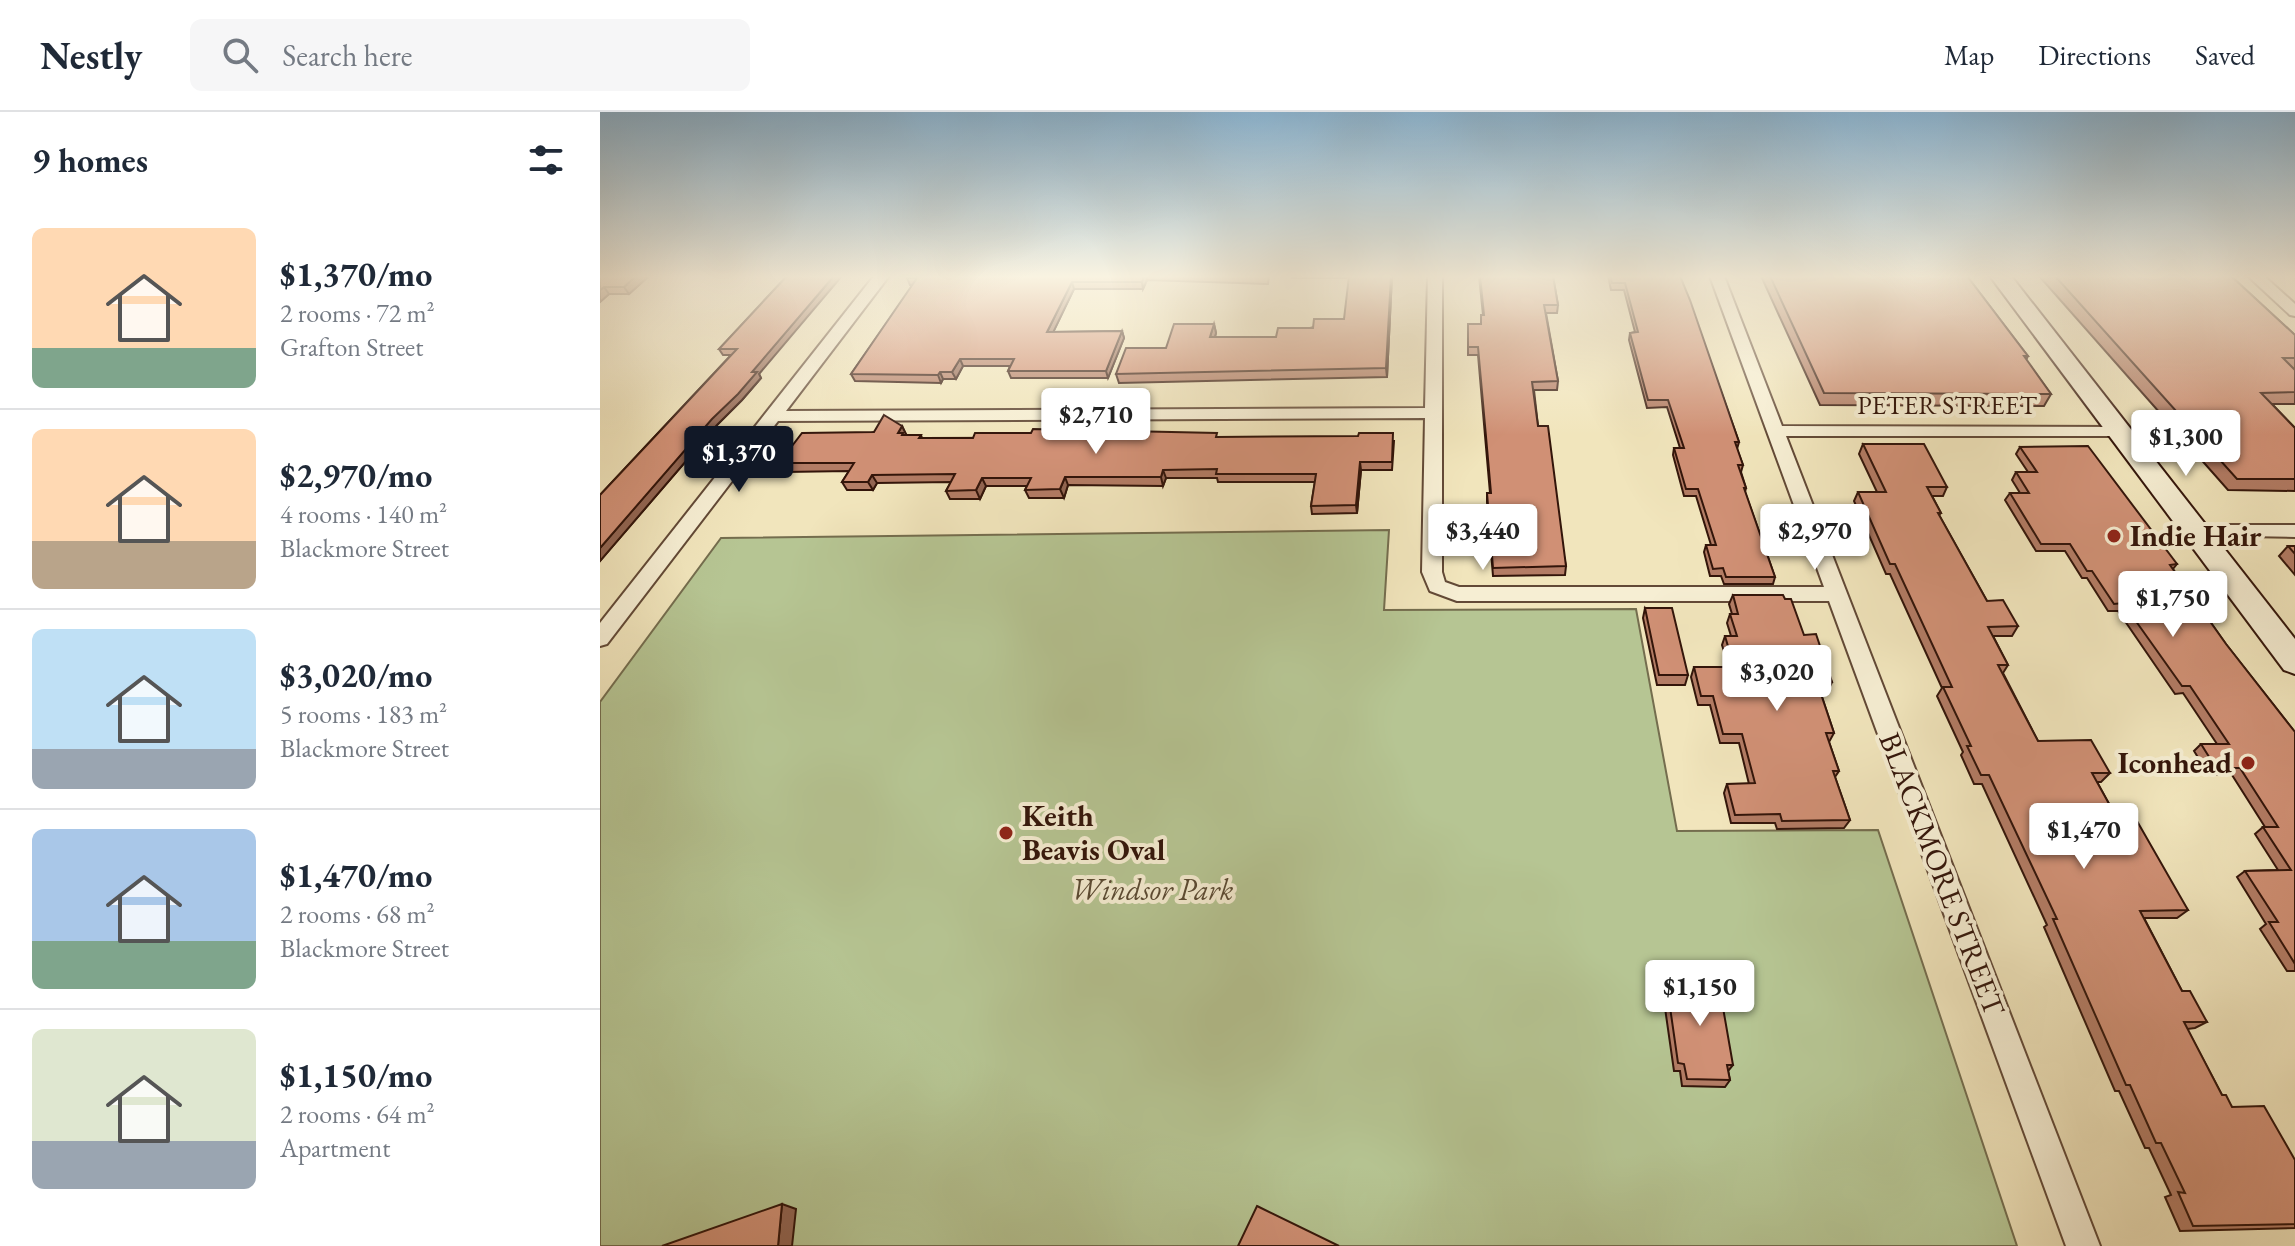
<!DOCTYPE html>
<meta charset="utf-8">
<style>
:root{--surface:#fff;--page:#f6f6f7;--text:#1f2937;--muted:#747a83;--line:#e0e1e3;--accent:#111827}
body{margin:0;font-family:"EB Garamond",serif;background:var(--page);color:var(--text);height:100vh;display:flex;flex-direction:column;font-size:30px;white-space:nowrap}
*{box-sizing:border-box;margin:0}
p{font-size:26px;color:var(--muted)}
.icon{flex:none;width:44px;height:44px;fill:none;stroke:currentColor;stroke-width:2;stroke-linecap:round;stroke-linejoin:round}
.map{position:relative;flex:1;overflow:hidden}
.side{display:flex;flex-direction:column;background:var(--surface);width:600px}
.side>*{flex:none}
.price{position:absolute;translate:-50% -68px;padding:0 18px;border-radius:8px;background:#fff;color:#222;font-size:26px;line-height:52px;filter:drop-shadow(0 2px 4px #0008)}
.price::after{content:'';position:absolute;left:50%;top:48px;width:24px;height:18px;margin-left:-12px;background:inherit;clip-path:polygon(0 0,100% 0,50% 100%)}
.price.active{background:var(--accent);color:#fff}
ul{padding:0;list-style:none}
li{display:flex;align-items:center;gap:24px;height:200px;padding:0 32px}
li+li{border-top:2px solid var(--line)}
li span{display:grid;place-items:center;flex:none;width:224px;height:160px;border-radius:12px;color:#555}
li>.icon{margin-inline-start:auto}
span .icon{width:96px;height:96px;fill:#fffc;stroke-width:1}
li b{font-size:34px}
h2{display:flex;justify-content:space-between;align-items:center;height:96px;padding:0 32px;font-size:34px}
header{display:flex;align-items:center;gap:48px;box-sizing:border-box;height:112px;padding:0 40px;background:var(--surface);border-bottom:2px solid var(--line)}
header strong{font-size:38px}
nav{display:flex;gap:44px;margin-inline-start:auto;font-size:28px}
.search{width:560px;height:72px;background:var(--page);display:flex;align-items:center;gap:20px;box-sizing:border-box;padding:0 28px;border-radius:12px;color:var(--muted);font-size:30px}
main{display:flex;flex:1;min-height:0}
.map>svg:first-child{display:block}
.green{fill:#b6c593;stroke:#746d4e;stroke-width:2}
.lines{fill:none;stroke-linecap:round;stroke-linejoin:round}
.minor-casing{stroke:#624936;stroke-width:4}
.secondary-casing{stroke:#33150a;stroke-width:4}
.minor{fill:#f6eed3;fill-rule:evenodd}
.secondary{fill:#f6eed3;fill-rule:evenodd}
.wall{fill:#b37c65;stroke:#33150a;stroke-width:2}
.shaded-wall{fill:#926552;stroke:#33150a;stroke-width:2}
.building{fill:#d09075;stroke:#33150a;stroke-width:2}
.poi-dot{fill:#8f2418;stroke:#f6eed3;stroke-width:3}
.labels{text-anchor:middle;stroke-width:8;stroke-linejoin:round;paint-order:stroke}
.far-street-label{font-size:26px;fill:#33150a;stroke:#f6eed3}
.poi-label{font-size:30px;font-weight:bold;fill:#33150a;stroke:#f6eed3;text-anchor:start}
.street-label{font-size:30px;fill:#33150a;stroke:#f6eed3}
.park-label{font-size:30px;font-style:italic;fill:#5a4a33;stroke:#f6eed3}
</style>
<header>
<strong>Nestly</strong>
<div class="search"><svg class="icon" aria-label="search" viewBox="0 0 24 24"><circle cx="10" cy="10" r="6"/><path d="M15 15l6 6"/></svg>Search here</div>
<nav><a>Map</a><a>Directions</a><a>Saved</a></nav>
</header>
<main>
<section class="side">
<h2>9 homes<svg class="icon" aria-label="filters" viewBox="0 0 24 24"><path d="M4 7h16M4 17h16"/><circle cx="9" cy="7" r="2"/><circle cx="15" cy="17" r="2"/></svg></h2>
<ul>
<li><span style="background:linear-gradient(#ffd9b3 75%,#7fa58c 0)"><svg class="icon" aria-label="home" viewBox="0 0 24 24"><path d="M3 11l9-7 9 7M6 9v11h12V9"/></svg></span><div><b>$1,370/mo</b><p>2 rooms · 72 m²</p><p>Grafton Street</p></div></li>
<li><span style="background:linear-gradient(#ffd9b3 70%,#b9a48a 0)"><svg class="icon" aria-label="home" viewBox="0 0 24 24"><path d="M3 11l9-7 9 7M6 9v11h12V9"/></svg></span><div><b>$2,970/mo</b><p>4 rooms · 140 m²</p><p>Blackmore Street</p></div></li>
<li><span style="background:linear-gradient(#bfe0f5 75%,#9aa5b1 0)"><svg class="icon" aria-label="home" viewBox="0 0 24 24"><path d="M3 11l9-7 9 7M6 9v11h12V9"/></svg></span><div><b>$3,020/mo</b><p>5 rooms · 183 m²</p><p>Blackmore Street</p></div></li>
<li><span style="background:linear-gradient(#a9c7e8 70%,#7fa58c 0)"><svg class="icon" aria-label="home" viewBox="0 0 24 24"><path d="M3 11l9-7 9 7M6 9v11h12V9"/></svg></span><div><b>$1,470/mo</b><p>2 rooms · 68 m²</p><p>Blackmore Street</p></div></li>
<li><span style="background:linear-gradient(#dfe7d0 70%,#9aa5b1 0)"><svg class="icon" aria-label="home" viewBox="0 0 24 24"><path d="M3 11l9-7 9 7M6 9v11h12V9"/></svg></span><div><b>$1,150/mo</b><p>2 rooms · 64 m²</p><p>Apartment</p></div></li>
</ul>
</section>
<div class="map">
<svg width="1695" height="1134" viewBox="0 0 1695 1134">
<rect width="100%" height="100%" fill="#f1e5bc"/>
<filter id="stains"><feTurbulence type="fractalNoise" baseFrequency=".0025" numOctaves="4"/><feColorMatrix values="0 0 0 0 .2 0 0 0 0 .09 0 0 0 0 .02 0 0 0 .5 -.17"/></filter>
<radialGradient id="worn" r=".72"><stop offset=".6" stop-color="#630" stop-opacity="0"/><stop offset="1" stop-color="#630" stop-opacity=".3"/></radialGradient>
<path class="green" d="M789,418l-5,80 252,-1 41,222 201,-1 139,416h-1417v-544l121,-164z"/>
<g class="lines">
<g class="minor-casing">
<g id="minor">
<path d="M274,164h15l-103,135 639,-3 3,-132h14v296l3,10 14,5h365l-114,-311h14l58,150 343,1 3,4 -9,5h-333l314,810h-34l-237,-645h-372l-27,-10 -8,-19 3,-154 -647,3 -171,223 -7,2v-23z"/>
<path d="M1648,164h16l31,28v12l-5,-1z"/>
<path d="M1594,413h101v12l-108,-2 -3,-4z"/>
</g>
</g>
<g class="secondary-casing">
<path id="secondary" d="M1390,164h21l284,363v35l-11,-4z"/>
</g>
<use href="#minor" class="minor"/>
<use href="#secondary" class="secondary"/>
</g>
<g class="wall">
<path d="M0,164h49l-20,18h-20l-9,8z"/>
<path d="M187,164l-28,98 2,4 -19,22 -25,25 -117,136v-66l131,-140h-8l-4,-6z"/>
<path d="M308,164h361l-1,8 -121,-4 -4,9h-69l-21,43 69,-1 2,7 -16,40h-97l-3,-7 2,-5h-47l-7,13h-13l-2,4 -86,-2 -4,-7 62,-89h-3l-3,-7z"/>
<path d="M692,164h55l-1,2h-54z"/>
<path d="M792,164l-5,101 -268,6 -3,-9 98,-50 2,9 -1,4h61l68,-18z"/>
<path d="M879,164h74l5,29 -1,8h-11l12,68 -1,9h-23l4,36 28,140 -1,9 -72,1 -6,-74v-9h3l-12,-138h-10v-31h13v-9h2z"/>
<path d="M1008,164h72l59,166 -2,7 6,16 -2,7 5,16 -1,4 30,85 -2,7h-49l-3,-8h-11l-6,-24 2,-7h5l-15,-49h-12l-11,-41 1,-7h6l-13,-41 -20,1 -18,-68 1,-7 5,-1 -11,-42h-13z"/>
<path d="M1161,164h206l61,80 -2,4 25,34 -7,12 -224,-1z"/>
<path d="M1439,164h192l64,59v69h-23l23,24v63l-67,-1z"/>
<path d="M302,314l4,9h15l1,3 296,-1 176,4 -2,29h-31l-4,43 -45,1 -1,-8 4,-24h-97l-1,-4h-51l-3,8 -95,-1 -4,13h-35l-4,-8 2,-4h-41l-6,13h-30l-4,-8 5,-9 -74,1 -4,7h-26l-5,-8 7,-11 -64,1 -6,-9 95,-31z"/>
<path d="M1263,332l84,43 -4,9h-11l9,17 -2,2 48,86 31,25 -6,10h-19l15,29 -5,8 35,68 72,32 -9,9h-4l22,40 69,88 -11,8h-33l38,73 25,31 -12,6 -8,1 35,66 10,12 63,53v68l-115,3 -15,-34 6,-2 -22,-47h-4l-26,-57h-4l-71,-164 3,-2 -65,-141h-8l-13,-29 2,-3 -26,-56 5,-8 -52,-114h-4l-32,-73 4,-9h19l-18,-38z"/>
<path d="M1420,335l157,117 -4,5 53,75 69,88v239h-8l-27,-42 6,-5 -29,-47 8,-6 33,-1 -23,-36 8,-7h2l-33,-52h-23l-15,-24 7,-7h16l-34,-51 -8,1 -57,-83h-10l-21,-33h-5l-17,-27h-29l-31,-51 5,-7h10l-8,-13 4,-8h12l-12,-18z"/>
<path d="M1688,434h7v29l-16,-19z"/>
<path d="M1133,483l71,40 28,47 -4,9h-8l14,42 -5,9 10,29 -4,6 15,43 -6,8 -67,1 -2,-6h-44l-7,-30 3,-9h22l-10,-41h-19l-10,-38h-12l-7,-28 3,-10h35l-7,-22 3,-9h6l-4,-13 3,-9h2l-3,-10z"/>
<path d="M1045,496l43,67 -3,10h-28l-14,-67z"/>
<path d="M1066,867l67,86 -5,6 2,9 -5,7 -43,-1 -2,-15h-6l-12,-84z"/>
</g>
<g class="shaded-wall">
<path d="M36,164h13l-20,18 -5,-7z"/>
<path d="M234,164h8l-83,98 2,4 -19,22 -25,25 -117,136v-13z"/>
<path d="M544,164h2l1,4 -4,9 -1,-7z"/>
<path d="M791,164h1l-5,101 -1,-9z"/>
<path d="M472,170l2,7 -24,50 -3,-7z"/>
<path d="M4,175l5,7 -9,8v-12z"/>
<path d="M614,212l2,9 -4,13 -2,-9z"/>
<path d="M522,219l2,7 -16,40 -2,-7z"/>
<path d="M360,247l3,7 -7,13 -4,-7z"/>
<path d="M340,260l3,7 -2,4 -3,-8z"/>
<path d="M302,314l4,8 -1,2 -7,-3z"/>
<path d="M760,350l1,8 -4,43 -1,-8z"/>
<path d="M563,358l3,8 -3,8 -2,-9z"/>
<path d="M272,363l5,8 -4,7 -5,-8z"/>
<path d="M465,365l3,8 -4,13 -4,-9z"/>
<path d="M382,366l4,8 -6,13 -4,-9z"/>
<path d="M182,1092l14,5 -4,37h-14z"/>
</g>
<g class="building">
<path d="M0,164h36l-12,11h-20l-4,3z"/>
<path d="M187,164h47l-82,96h5l-19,22 -26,25 -112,129v-53l137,-146h-18z"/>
<path d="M308,164h236l-2,6h-70l-25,50 75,-1 -16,40h-98l6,-12h-54l-8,13h-12l-2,3 -87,-1 66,-96h-10z"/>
<path d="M749,164h42l-5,92 -270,6 10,-26h40l8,-24h40l-4,13h66l2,-9h35l1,-9h30z"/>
<path d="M880,164h73l5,29h-14l14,76 -26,1 6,44h10l18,140 -73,2 -6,-75h4l-13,-146h-10v-23h13v-9h3z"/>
<path d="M1010,164h70l10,24 49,142h-4l8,23h-5l8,23h-2l31,89h-49l-3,-9 -10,1 -7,-24h10l-18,-56h-12l-12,-41h10l-16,-48h-20l-18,-67 8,-1 -13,-49h-13z"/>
<path d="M1170,164h197l57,75 4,5h-4l27,38 -227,-1z"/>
<path d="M1455,164h176l64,59v23h-12l12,12v22l-34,1 34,35v51h-58z"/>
<path d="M284,303l18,11 -4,7h5l-1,2h19l-2,3h54l2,-5h56l2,-4 184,4 -1,4 142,-1 1,-3h34l-1,29h-32l-4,43 -45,1 5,-32h-100l1,-5 -54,1 -2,7h-96l-5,12 -35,1 6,-12h-49l-6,12 -30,1 9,-17 -83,1 -4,7h-26l12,-19h-75l23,-30 72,-1z"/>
<path d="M1263,332h61l23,43h-20l14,26h-3l49,88 16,-1 15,26 -30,1 20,38h-10l40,76 53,-1 19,33h-18l27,49 18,-1 51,89 -48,1 42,80h8l17,31h-23l38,73h4l6,12 32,-1 31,54v64l-102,2 -15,-34 7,1 -24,-50h-5l-26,-58h-4l-73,-166h4l-68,-144h-8l-14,-29h4l-28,-59h9l-57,-123h-5l-32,-72h28z"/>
<path d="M1488,334l89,118 -7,1 56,79 69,88v232l-26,-42h9l-33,-51 46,-1 -28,-43h15l-38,-59h-24l-15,-24h28l-39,-58h-8l-59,-83 -9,1 -22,-33h-5l-17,-27h-29l-31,-51h19l-13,-21h21l-17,-25z"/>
<path d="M1688,434h7v8z"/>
<path d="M1133,483h50l2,4h6l13,36 12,-1 16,48h-15l17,51h-8l13,38h-6l17,49 -68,1 -2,-7 -45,1 -8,-31 28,-1 -13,-49h-19l-10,-38h-12l-7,-29h40l-9,-31h12l-7,-22h8z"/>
<path d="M1045,496h27l16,67h-29z"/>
<path d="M1066,867h52l15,86h-6l3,15 -43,-1 -3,-15 -6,-1z"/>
<path d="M182,1092l-4,42h-116z"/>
<path d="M657,1094l82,40h-101z"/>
</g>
<linearGradient id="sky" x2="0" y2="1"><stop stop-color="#8bb7d6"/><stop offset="0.51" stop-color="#f9f3e1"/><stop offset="1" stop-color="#f9f3e1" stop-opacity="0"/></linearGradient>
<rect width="1695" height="323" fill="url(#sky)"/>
<g class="poi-dot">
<circle cx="1514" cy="424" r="8"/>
<circle cx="1648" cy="651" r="8"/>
<circle cx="406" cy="721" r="8"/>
</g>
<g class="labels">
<g class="far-street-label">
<text x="1347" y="302">PETER STREET</text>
</g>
<g class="poi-label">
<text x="1530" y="434">Indie Hair</text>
<text x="1632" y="661" text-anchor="end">Iconhead</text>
<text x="422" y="714">Keith<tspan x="422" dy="34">Beavis Oval</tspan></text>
</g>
<g class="street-label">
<text transform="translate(1342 762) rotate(69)" y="10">BLACKMORE STREET</text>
</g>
<g class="park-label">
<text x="552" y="788">Windsor Park</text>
</g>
</g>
<rect width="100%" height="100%" filter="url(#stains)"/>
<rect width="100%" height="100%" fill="url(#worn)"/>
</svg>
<b class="price" style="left:496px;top:344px">$2,710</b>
<b class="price" style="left:1586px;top:366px">$1,300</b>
<b class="price active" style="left:139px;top:382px">$1,370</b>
<b class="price" style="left:883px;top:460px">$3,440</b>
<b class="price" style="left:1215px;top:460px">$2,970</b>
<b class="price" style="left:1573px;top:527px">$1,750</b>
<b class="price" style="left:1177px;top:601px">$3,020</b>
<b class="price" style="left:1484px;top:759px">$1,470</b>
<b class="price" style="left:1100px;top:916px">$1,150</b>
</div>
</main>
